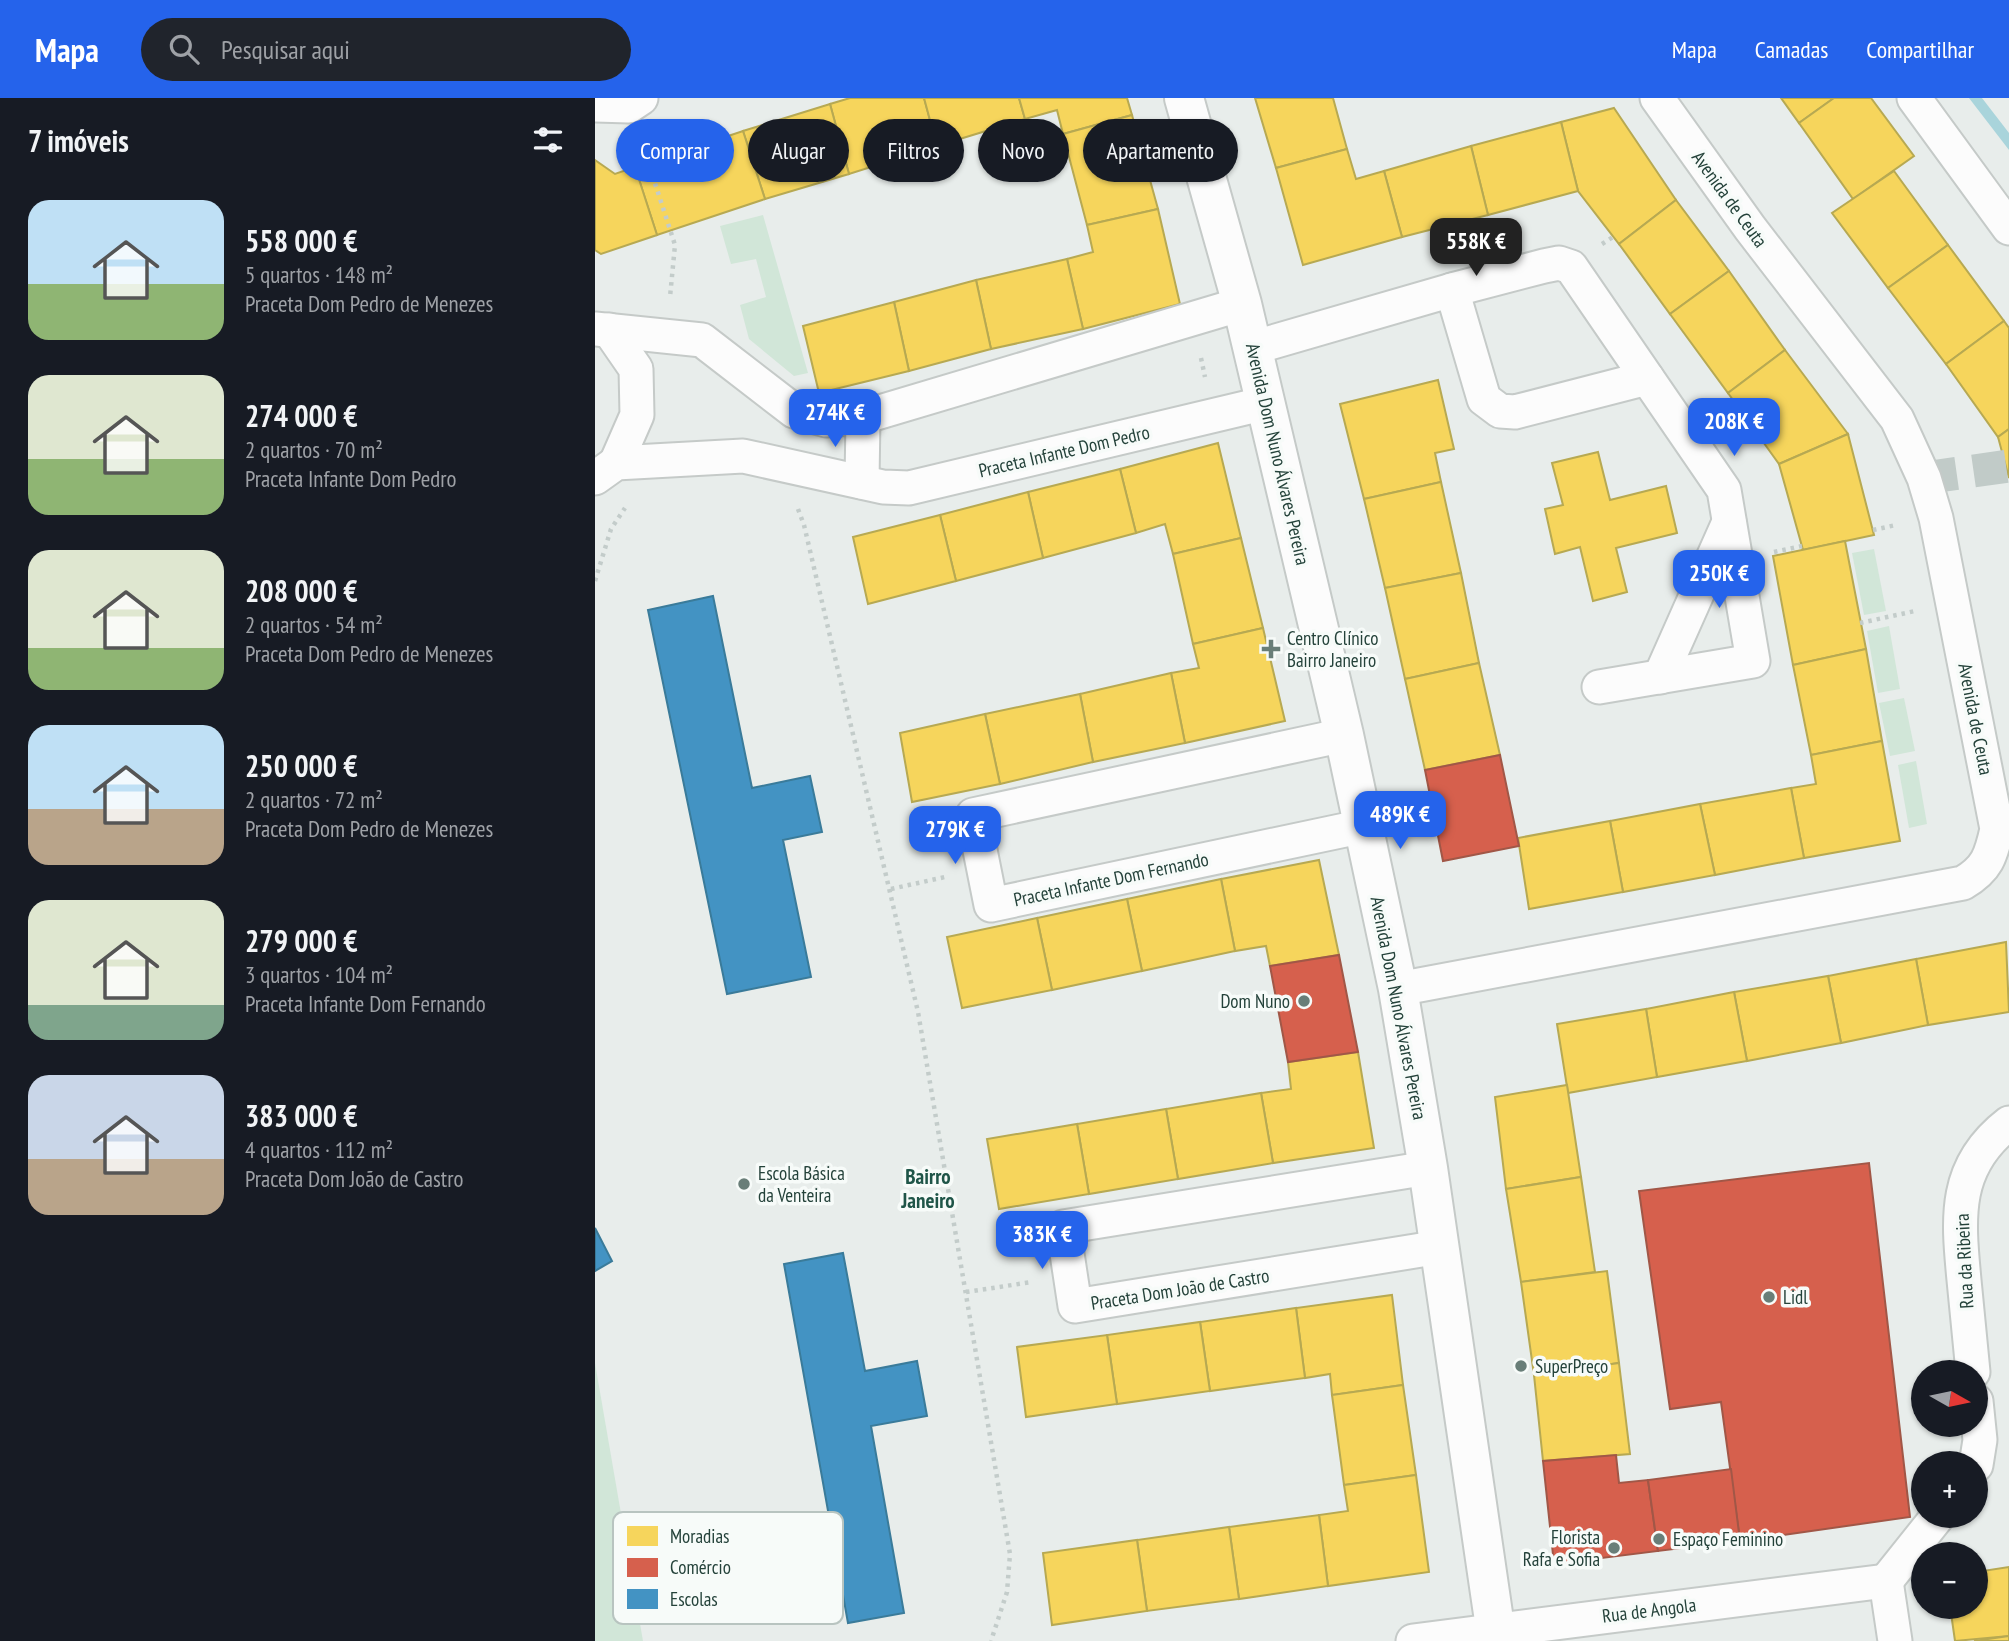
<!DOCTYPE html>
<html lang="pt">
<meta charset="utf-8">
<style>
:root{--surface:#171b24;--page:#20242c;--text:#f1f3f6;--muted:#9ea1a6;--accent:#2563eb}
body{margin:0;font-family:"PT Sans Narrow",sans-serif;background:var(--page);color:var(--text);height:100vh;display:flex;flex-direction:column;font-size:26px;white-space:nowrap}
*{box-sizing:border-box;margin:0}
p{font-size:23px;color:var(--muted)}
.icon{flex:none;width:38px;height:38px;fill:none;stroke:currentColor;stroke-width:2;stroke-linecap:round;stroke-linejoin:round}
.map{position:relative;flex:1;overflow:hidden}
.drawer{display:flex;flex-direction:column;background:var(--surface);width:595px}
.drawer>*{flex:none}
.top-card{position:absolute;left:21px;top:21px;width:665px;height:63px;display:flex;gap:14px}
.needle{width:46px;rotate:99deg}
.controls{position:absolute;left:1316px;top:1262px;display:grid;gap:14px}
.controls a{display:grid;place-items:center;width:77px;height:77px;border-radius:50%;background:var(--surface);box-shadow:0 2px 5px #0004;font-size:35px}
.price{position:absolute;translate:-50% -60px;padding:0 16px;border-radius:14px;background:var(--accent);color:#fff;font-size:23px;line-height:46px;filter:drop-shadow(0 2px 4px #0008)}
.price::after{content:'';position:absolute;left:50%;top:42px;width:21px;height:16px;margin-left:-10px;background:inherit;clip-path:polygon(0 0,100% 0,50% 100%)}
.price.on{background:#222;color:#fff}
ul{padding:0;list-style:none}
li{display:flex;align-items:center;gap:21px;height:175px;padding:0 28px}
li span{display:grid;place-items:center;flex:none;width:196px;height:140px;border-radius:21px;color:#555}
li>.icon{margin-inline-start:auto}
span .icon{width:84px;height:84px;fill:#fffc;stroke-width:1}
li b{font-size:30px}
h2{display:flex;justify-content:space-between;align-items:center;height:84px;padding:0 28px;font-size:30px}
.chip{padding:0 24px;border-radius:32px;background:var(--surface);box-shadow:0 2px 5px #0004;font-size:24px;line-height:63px}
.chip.on{background:var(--accent);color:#fff}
header{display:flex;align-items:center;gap:42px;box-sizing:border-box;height:98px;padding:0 35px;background:var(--accent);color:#fff}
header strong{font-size:33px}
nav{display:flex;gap:38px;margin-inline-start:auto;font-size:24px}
.search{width:490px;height:63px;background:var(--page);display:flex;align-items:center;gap:18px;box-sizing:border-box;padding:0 24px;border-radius:38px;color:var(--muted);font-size:26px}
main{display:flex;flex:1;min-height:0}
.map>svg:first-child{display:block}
.green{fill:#d1e6d8}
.water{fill:#a9d4db}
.homes{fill:#f6d55c;stroke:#b7a952;stroke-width:2}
.shops{fill:#d6604d;stroke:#a15747;stroke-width:2}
.schools{fill:#4393c3;stroke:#3a7b9a;stroke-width:2}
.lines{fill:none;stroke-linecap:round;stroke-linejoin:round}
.minor-tunnel{stroke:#c1cbc8;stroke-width:33;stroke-dasharray:33 17;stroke-linecap:butt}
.minor-casing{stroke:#c5cac8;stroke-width:37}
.tertiary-casing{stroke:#c5cac8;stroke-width:42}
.path{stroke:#c3ccca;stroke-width:4.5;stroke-dasharray:3.5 5;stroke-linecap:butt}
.minor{stroke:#fcfcfc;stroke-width:33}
.tertiary{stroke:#fcfcfc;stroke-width:38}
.poi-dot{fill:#697e78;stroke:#f7fbf9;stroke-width:2.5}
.labels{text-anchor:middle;stroke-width:7;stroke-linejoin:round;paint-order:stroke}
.street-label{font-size:19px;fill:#24423a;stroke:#f7fbf9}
.poi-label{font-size:19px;fill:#24423a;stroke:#f7fbf9;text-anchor:start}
.neighbourhood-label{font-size:21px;font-weight:bold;fill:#1f5548;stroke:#f7fbf9}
.key{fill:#f7fbf9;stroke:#b8c4c0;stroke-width:2}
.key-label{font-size:19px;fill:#24423a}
</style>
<header>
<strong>Mapa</strong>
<div class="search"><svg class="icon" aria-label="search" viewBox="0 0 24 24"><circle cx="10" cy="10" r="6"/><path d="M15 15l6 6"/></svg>Pesquisar aqui</div>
<nav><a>Mapa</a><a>Camadas</a><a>Compartilhar</a></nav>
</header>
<main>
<section class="drawer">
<h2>7 imóveis<svg class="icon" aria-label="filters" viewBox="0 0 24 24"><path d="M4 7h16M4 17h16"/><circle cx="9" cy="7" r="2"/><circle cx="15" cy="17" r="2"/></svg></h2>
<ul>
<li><span style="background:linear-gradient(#bfe0f5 60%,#8fb573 0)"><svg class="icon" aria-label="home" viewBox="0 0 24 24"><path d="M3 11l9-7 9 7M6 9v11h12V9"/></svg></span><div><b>558 000 €</b><p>5 quartos · 148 m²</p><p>Praceta Dom Pedro de Menezes</p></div></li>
<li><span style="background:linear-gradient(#dfe7d0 60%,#8fb573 0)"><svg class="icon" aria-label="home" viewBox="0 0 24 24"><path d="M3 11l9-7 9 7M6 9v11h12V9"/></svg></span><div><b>274 000 €</b><p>2 quartos · 70 m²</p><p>Praceta Infante Dom Pedro</p></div></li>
<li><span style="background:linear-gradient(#dfe7d0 70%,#8fb573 0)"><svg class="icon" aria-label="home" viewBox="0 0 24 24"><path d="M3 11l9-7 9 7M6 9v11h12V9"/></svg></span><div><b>208 000 €</b><p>2 quartos · 54 m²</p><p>Praceta Dom Pedro de Menezes</p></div></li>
<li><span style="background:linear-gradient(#bfe0f5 60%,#b9a48a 0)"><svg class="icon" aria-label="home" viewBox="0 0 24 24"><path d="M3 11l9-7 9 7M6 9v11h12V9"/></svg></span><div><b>250 000 €</b><p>2 quartos · 72 m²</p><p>Praceta Dom Pedro de Menezes</p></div></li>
<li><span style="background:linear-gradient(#dfe7d0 75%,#7fa58c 0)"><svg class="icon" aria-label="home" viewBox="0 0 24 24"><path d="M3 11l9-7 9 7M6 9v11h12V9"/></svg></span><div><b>279 000 €</b><p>3 quartos · 104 m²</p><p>Praceta Infante Dom Fernando</p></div></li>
<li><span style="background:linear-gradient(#c9d6e8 60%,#b9a48a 0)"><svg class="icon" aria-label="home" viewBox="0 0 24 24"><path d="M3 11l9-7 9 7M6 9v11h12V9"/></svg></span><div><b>383 000 €</b><p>4 quartos · 112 m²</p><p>Praceta Dom João de Castro</p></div></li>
</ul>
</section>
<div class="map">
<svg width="1414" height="1543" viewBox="0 0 1414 1543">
<rect width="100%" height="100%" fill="#e8edeb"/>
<g class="green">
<path d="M168,117l45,158 -14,3 -45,-37 -9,-34 26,-8 -10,-38 -25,5 -11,-38z"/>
<path d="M1279,451l12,62 -22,4 -12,-62z"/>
<path d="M1294,528l11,63 -22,4 -11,-62z"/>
<path d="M1309,600l11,53 -25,5 -11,-53z"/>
<path d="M1321,663l11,63 -18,4 -11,-63z"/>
<path d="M0,1265l48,278h-48z"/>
</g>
<path class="water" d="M1374,0h13l27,35v17z"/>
<g class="homes">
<path d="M255,0h74l13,48 -88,28 -19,-70z"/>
<path d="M329,0h95l6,21 -88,27z"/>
<path d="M424,0h108l5,17 -69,19 -6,-24 -32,9z"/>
<path d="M660,0h78l14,51 -71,19z"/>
<path d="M1186,0h53l-35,25z"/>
<path d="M1239,0h37l43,58 -61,43 -54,-76z"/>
<path d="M235,6l19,70 -84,25 -22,-68z"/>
<path d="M1019,10l62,92 -57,44 -41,-53 -17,-69z"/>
<path d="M537,17l26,94 -71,16 -24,-91z"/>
<path d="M966,24l17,69 -90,24 -17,-69z"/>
<path d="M148,33l22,68 -108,36 -22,-68z"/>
<path d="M876,48l17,69 -86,22 -18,-66z"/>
<path d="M752,51l9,30 28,-8 18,66 -99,28 -27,-97z"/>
<path d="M0,62l20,14 20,-7 22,68 -56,19 -6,-4z"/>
<path d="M1299,73l54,74 -60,43 -56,-75z"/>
<path d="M1081,102l53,71 -59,43 -51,-70z"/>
<path d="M563,111l22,95 -97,25 -16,-70 26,-7 -6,-27z"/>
<path d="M1353,147l56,76 -58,43 -58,-76z"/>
<path d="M472,161l16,70 -92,20 -15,-69z"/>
<path d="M1134,173l56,79 -57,43 -58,-79z"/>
<path d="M381,182l15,69 -82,22 -15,-69z"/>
<path d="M299,204l15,69 -90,22 -16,-67z"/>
<path d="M1409,223l5,7v101l-11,8 -52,-73z"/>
<path d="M1190,252l63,84 -69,30 -51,-71z"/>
<path d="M843,282l16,69 -19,4 6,29 -77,17 -24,-95z"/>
<path d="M1414,331v49l-11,-41z"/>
<path d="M1253,336l26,101 -71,15 -24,-86z"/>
<path d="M623,345l23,95 -68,16 -8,-30 -29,9 -16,-64z"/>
<path d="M1003,354l12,48 56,-14 11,47 -61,15 11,44 -34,9 -13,-54 -25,7 -10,-45 18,-4 -11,-42z"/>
<path d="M525,371l16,64 -93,25 -15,-66z"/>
<path d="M846,384l20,91 -76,15 -21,-89z"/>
<path d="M433,394l15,66 -87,23 -16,-66z"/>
<path d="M345,417l16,66 -88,23 -15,-67z"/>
<path d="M646,440l22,90 -70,16 -20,-90z"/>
<path d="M1250,443l21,108 -73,16 -20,-109z"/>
<path d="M866,475l18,90 -74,16 -20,-91z"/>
<path d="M668,530l22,93 -100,22 -14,-70 28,-5 -6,-24z"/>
<path d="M1271,551l16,92 -71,14 -18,-90z"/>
<path d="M884,565l21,92 -75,15 -20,-91z"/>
<path d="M576,575l14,70 -92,19 -13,-68z"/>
<path d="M485,596l13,68 -93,22 -15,-70z"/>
<path d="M390,616l15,70 -88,18 -12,-69z"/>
<path d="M1287,643l18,100 -96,17 -13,-70 25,-4 -5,-29z"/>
<path d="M1196,690l13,70 -89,17 -15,-71z"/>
<path d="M1105,706l15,71 -92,17 -13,-71z"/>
<path d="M1015,723l13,71 -94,17 -11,-71z"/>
<path d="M724,762l20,95 -69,11 -4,-20 -31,5 -14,-72z"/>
<path d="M626,781l14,72 -93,20 -15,-72z"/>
<path d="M532,801l15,72 -90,19 -15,-72z"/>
<path d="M442,820l15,72 -90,18 -15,-71z"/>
<path d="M1411,844l3,70 -81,13 -12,-66z"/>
<path d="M1321,861l12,66 -87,18 -13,-67z"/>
<path d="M1233,878l13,67 -94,18 -13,-69z"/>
<path d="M1139,894l13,69 -90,16 -11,-68z"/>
<path d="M1051,911l11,68 -89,16 -11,-69z"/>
<path d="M763,954l16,96 -101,15 -12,-70 30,-4 -3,-27z"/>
<path d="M972,987l14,92 -75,12 -11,-92z"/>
<path d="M666,995l12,70 -95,16 -12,-70z"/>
<path d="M571,1011l12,70 -89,15 -12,-70z"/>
<path d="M482,1026l12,70 -90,15 -12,-70z"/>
<path d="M986,1079l14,95 -74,10 -15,-93z"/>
<path d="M1012,1173l12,92 -85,12 -13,-93z"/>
<path d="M797,1197l11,90 -71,10 -2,-21 -25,4 -9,-70z"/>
<path d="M701,1210l9,70 -95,13 -10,-69z"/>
<path d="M605,1224l10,69 -93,13 -10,-69z"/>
<path d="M512,1237l10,69 -91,13 -9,-70z"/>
<path d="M1024,1265l11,91 -87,7 -9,-86z"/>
<path d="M808,1287l13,90 -72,10 -12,-90z"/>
<path d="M821,1377l13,97 -101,14 -9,-71 29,-4 -4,-26z"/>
<path d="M724,1417l9,71 -89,13 -10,-72z"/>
<path d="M634,1429l10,72 -92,12 -10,-71z"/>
<path d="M542,1442l10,71 -95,14 -9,-72z"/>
<path d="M1414,1469v69l-54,5 -5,-35h26v-34z"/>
<path d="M1414,1538v5h-35z"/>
</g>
<g class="shops">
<path d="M905,657l19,91 -76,15 -18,-91z"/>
<path d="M744,857l19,97 -70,10 -18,-96z"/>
<path d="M1274,1065l41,354 -170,24 -19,-139 -51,7 -31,-218z"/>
<path d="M1021,1357l3,28 29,-3 10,71 -104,13 -11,-103z"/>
<path d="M1136,1371l9,72 -82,10 -10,-71z"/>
</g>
<g class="schools">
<path d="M118,498l39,192 58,-12 12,56 -39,8 28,137 -84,17 -79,-384z"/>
<path d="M0,1130l17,33 -17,10z"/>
<path d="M248,1155l22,118 52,-10 10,55 -56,10 33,187 -56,10 -64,-359z"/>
</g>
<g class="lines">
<path class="minor-tunnel" d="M1329,380l85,-12"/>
<g class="minor-casing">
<g id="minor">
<path d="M1319,0l95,130"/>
<path d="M0,7l34,1 12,-8"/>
<path d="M857,192l92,-24 15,-3 12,4 153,223 29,171 -154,26"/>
<path d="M0,231l107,11 92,71 32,9 37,-3 379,-113"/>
<path d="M14,232l27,39 1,46 -21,48"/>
<path d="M657,250l200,-58 32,109 16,12 15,1 132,-34"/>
<path d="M0,380l21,-15 127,-7 140,31 26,1 357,-85"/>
<path d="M267,384l1,-65"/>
<path d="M1065,579l69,-155"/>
<path d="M749,637l-371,80 18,90 373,-79"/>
<path d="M803,891l565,-106c24,-14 28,-27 34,-54l-61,-311 -12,-40 -27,-59 -147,-191 -93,-130"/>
<path d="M833,1070l-365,59 12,79 365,-59"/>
<path d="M1378,1274c-3,-31 -6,-61 -9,-92 -6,-63 -11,-114 45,-157"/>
<path d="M1381,1303l4,39 -4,25"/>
<path d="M1291,1483l52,-65"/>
<path d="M1291,1483l9,60"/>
<path d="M818,1543l473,-60"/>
</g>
</g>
<g class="tertiary-casing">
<path id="tertiary" d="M589,0l58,206 102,431 54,254 30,179 69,473"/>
</g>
<g class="path">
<path d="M47,45l33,102 -5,52"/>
<path d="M1007,146l11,-7"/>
<path d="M606,260l4,19"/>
<path d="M203,411l6,16 114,487 92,542 -3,38 -16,49"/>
<path d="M1278,432l23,-5"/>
<path d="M1179,454l28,-6"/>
<path d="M0,483l16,-52 14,-21"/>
<path d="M1265,525l55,-12"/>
<path d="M296,791l54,-12"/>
<path d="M371,1194l66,-10"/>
</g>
<use href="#minor" class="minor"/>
<use href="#tertiary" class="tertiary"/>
</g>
<g class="poi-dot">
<path d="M672.5 540.5h7v7h7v7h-7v7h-7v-7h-7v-7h7z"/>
<circle cx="709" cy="903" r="7"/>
<circle cx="149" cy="1086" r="7"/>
<circle cx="1174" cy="1199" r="7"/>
<circle cx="926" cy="1268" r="7"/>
<circle cx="1064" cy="1441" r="7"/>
<circle cx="1019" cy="1450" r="7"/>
</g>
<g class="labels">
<g class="street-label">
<text transform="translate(1135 101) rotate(54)" y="7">Avenida de Ceuta</text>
<text transform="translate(469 353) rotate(-13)" y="7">Praceta Infante Dom Pedro</text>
<text transform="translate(683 356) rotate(77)" y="7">Avenida Dom Nuno Álvares Pereira</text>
<text transform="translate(1381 621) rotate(79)" y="7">Avenida de Ceuta</text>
<text transform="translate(516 781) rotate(-12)" y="7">Praceta Infante Dom Fernando</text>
<text transform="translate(804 910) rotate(79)" y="7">Avenida Dom Nuno Álvares Pereira</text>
<text transform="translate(1369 1163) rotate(-93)" y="7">Rua da Ribeira</text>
<text transform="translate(585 1191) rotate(-9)" y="7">Praceta Dom João de Castro</text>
<text transform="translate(1054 1512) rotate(-7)" y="7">Rua de Angola</text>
</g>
<g class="poi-label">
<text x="692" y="547">Centro Clínico<tspan x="692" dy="22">Bairro Janeiro</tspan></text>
<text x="695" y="910" text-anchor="end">Dom Nuno</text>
<text x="163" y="1082">Escola Básica<tspan x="163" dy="22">da Venteira</tspan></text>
<text x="1188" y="1206">Lidl</text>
<text x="940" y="1275">SuperPreço</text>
<text x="1005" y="1446" text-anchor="end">Florista<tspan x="1005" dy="22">Rafa e Sofia</tspan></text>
<text x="1078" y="1448">Espaço Feminino</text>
</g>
<g class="neighbourhood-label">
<text x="333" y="1086">Bairro<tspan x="333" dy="24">Janeiro</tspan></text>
</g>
</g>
<rect x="18" y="1414" width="230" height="112" rx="10" class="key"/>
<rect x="32" y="1428" width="31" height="20" fill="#f6d55c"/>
<rect x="32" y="1460" width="31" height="19" fill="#d6604d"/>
<rect x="32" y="1491" width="31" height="20" fill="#4393c3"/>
<g class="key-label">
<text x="75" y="1445">Moradias</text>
<text x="75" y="1476">Comércio</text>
<text x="75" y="1508">Escolas</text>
</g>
</svg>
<div class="controls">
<a><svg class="needle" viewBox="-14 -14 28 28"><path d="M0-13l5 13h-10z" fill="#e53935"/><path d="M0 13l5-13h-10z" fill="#9ea1a6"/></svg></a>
<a>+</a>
<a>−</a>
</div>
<b class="price on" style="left:881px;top:180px">558K €</b>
<b class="price" style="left:240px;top:351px">274K €</b>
<b class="price" style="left:1139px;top:360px">208K €</b>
<b class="price" style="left:1124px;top:512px">250K €</b>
<b class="price" style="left:805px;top:753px">489K €</b>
<b class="price" style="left:360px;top:768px">279K €</b>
<b class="price" style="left:447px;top:1173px">383K €</b>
<div class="top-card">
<a class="chip on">Comprar</a>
<a class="chip">Alugar</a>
<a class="chip">Filtros</a>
<a class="chip">Novo</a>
<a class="chip">Apartamento</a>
</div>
</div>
</main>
